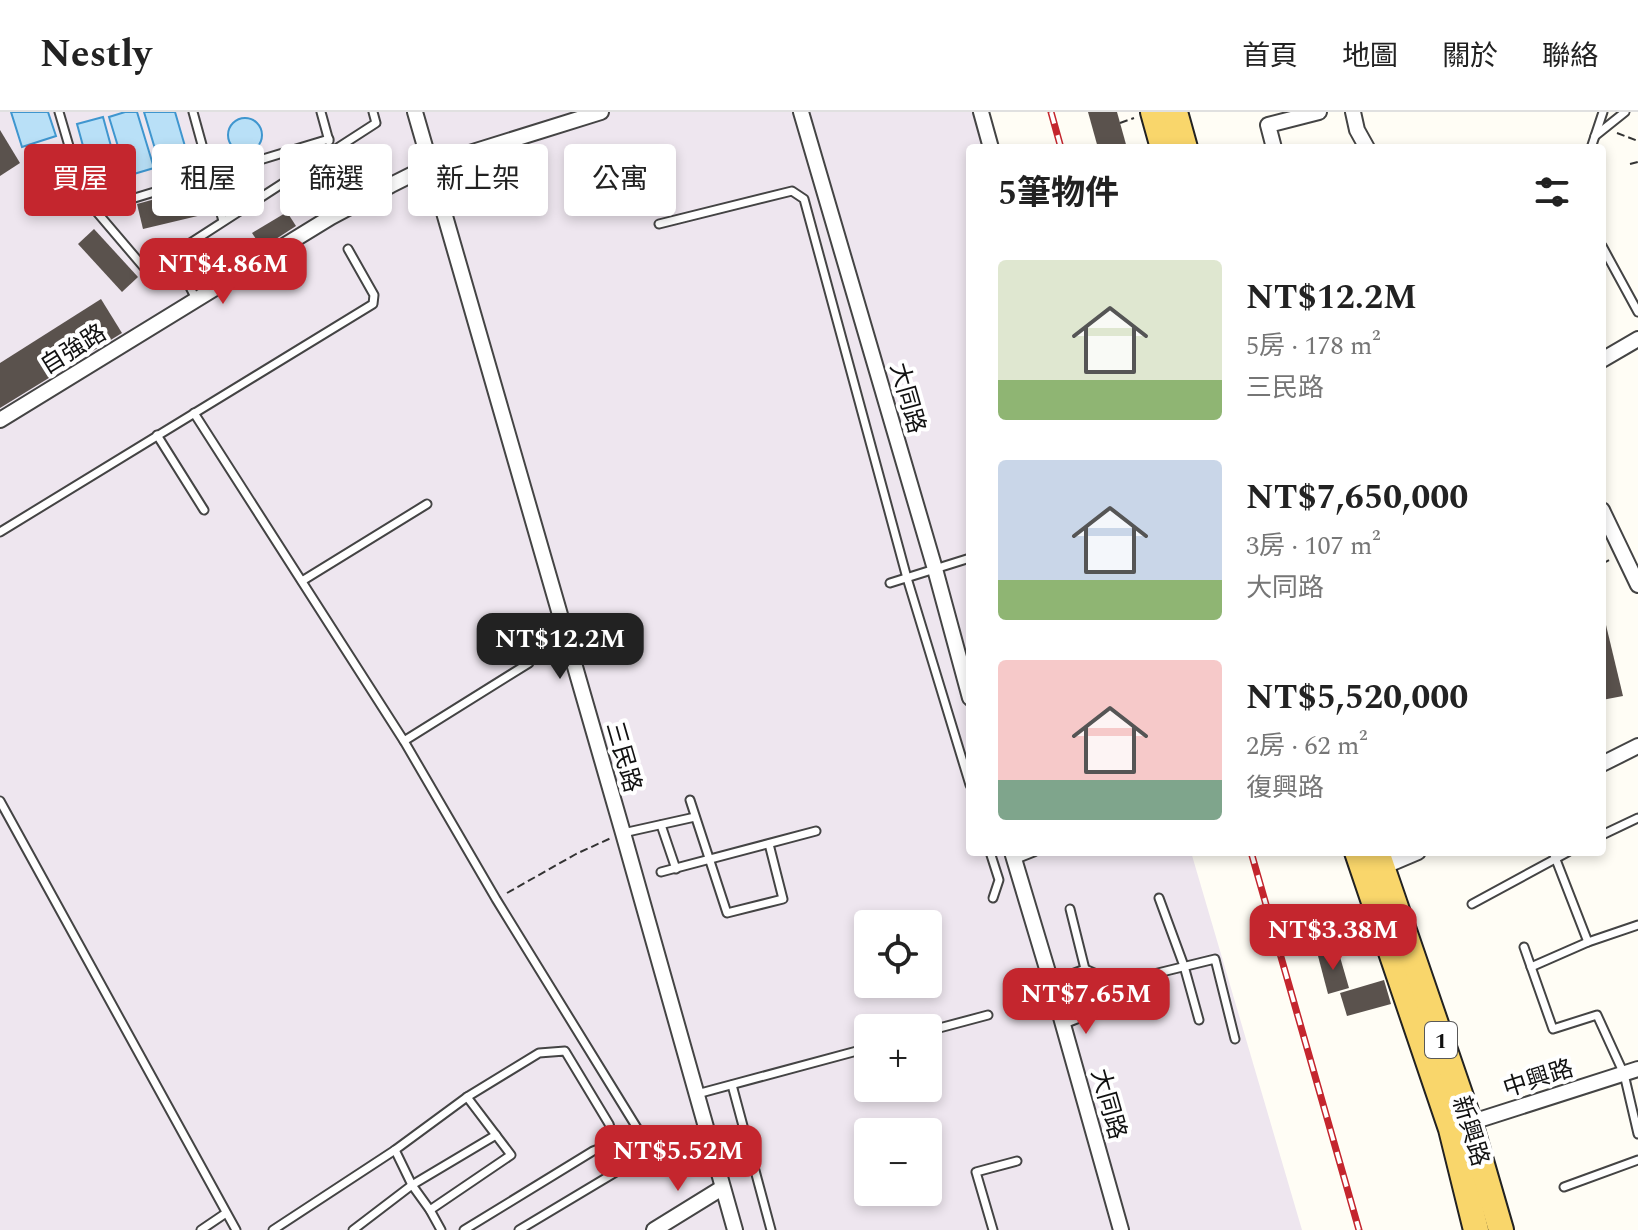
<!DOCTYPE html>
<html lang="zh-TW">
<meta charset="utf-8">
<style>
:root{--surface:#fff;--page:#f6f6f6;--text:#222;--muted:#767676;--line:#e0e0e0;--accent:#c4262e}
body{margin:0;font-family:Spectral,"Noto Sans TC",serif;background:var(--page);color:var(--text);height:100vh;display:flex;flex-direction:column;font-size:30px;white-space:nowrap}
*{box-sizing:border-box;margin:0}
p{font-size:26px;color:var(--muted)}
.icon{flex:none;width:44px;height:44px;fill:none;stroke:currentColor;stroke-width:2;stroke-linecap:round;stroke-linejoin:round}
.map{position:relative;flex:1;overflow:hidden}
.drawer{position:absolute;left:966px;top:32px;width:640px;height:712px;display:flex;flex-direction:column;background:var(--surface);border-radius:8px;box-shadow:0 4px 12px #0003}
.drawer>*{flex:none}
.top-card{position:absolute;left:24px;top:32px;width:760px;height:72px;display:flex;gap:16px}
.buttons{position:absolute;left:854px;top:798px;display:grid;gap:16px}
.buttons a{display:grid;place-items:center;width:88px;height:88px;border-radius:8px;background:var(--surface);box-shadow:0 4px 12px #0003;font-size:40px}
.price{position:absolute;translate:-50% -68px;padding:0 18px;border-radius:16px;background:var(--accent);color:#fff;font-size:26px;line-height:52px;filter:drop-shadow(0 2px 4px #0008)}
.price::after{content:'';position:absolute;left:50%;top:48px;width:24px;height:18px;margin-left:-12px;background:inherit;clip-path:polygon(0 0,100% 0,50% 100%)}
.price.active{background:#222;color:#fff}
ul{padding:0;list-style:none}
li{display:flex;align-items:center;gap:24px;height:200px;padding:0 32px}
li span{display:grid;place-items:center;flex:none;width:224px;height:160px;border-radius:8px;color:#555}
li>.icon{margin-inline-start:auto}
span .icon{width:96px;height:96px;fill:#fffc;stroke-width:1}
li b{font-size:34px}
h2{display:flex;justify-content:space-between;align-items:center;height:96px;padding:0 32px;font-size:34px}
.chip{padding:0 28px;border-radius:8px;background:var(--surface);box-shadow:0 4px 12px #0003;font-size:28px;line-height:72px}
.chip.active{background:var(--accent);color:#fff}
header{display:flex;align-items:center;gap:48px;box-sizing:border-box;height:112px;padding:0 40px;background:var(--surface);border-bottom:2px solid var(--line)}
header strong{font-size:38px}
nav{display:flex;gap:44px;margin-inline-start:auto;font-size:28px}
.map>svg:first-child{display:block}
.industrial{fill:#eee6ef;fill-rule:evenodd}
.water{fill:#b9e0f7;stroke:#3f96cf;stroke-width:2}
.building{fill:#5a524d}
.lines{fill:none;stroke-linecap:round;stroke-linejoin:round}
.lane-casing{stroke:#444;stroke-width:11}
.street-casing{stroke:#444;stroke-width:18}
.primary-casing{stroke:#222;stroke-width:28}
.path{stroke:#333;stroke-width:2;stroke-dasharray:8 4;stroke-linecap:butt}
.lane{stroke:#fff;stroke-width:7}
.street{stroke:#fff;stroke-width:14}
.primary{stroke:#f9d66b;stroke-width:24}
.rail-casing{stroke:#c4262e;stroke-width:7}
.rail{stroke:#fff;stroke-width:4;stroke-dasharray:12;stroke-linecap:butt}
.labels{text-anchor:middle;stroke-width:8;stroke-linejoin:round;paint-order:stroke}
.shield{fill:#fff;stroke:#585858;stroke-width:2}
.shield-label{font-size:22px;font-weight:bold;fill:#111}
.street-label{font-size:24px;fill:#111;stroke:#fff}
</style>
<header>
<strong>Nestly</strong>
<nav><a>首頁</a><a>地圖</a><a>關於</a><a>聯絡</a></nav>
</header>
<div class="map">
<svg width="1638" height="1118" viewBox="0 0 1638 1118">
<rect width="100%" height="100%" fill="#fffdf5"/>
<path class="industrial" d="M0,0h973l11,36h-14v704h221l111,378h-1302zM868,812h60v60h-60zM868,916h60v60h-60zM868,1020h60v60h-60z"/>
<g class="water">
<path d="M11,0h37l8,24 -34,11z"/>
<path d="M125,0h12l17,56 -27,8 -18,-59z"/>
<path d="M144,0h31l14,48 -28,9z"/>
<path d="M103,5l17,62 -26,7 -17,-62z"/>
<circle cx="245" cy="23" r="17"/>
</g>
<g class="building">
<path d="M1088,0h29l10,36h-29z"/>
<path d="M0,18l20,33 -20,13z"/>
<path d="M344,54l11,20 -42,24 -11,-20z"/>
<path d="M199,75l7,27 -63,15 -6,-25z"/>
<path d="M287,100l9,14 -34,22 -10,-15z"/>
<path d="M94,117l44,48 -16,15 -44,-48z"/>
<path d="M101,187l21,34 -122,75v-45z"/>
<path d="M1606,513l17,71 -21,4v-74z"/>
<path d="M1338,838l11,38 -21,6 -10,-38z"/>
<path d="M1384,868l7,24 -44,12 -7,-23z"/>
</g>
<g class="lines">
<g class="lane-casing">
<g id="lane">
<path d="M59,0l25,85 63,74 229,-148 -3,-11"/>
<path d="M193,0l30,109"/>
<path d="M321,0l8,29"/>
<path d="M1595,24l30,-24"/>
<path d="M1591,36l12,-36"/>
<path d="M95,98l234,-71"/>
<path d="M659,112l133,-33 12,8 103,379 63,207"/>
<path d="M1602,134l36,66"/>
<path d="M173,142l23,45"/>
<path d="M194,301l210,328 92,158 146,237 -6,24 -117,70"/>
<path d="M157,323l47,75"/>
<path d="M0,420l373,-228 1,-9 -26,-46"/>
<path d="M302,469l125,-77"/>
<path d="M890,471l80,-25"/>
<path d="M404,629l125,-78"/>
<path d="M690,688l37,113 56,-14 -14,-55"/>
<path d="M0,689l236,429"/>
<path d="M661,713l15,44"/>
<path d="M623,721l72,-16"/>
<path d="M1602,723l36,-17"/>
<path d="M990,740l9,28 -6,18"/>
<path d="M1553,740l35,90 50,-17"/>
<path d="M1014,748l20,-8"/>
<path d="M661,760l155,-41"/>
<path d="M1159,786l25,68 15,54"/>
<path d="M1472,792l96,-52"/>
<path d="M1070,797l15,60"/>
<path d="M1524,835l29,82 44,-14 27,59 14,60"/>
<path d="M1531,855l57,-25"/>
<path d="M1051,870l34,-13 32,14 98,-24 20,80"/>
<path d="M1064,912l36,-14 17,-27"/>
<path d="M928,919l60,-16"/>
<path d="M732,973l39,145"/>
<path d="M697,982l171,-46"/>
<path d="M395,1038l17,35 18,25 11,20"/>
<path d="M1564,1075l74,-27"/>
<path d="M430,1098l81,-55 -44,-58"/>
<path d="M201,1118l25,-17"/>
<path d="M273,1118l122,-80 72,-53 72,-44 26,-2 44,73 6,19 -22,8 -129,79"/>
<path d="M353,1118l59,-45 84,-50"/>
<path d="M993,1118l-17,-58 41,-11"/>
</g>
</g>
<g class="street-casing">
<g id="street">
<path d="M415,0l208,721 112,397"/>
<path d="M801,0l134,457 35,129"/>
<path d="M981,0l10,36"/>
<path d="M1353,0l4,18 10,18"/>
<path d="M1274,36l-6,-23 51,-13"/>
<path d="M1602,248l36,-21"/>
<path d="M0,308l331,-203 60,-32 40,-20 170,-53"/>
<path d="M1602,398l36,75"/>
<path d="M1602,652l36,-18"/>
<path d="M1012,740l39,130 70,248"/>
<path d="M1378,757l40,-17"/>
<path d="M1463,1013l175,-56"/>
<path d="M654,1118l68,-42"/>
</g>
</g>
<g class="primary-casing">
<g id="primary">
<path d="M1153,0l10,36"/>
<path d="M1175,0l10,36"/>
<path d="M1357,740l94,277 25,101"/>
<path d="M1377,740l93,271 31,107"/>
</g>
</g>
<g class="path">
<path d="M1120,11l14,-5"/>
<path d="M1617,21l21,8"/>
<path d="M1630,52l8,-2"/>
<path d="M1602,452l9,-5"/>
<path d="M507,781l69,-39 35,-16"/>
</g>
<use href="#lane" class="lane"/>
<use href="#street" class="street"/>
<use href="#primary" class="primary"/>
<g class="rail-casing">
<g id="rail">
<path d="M1051,0l10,36"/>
<path d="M1251,740l108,378"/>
</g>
</g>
<use href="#rail" class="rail"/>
</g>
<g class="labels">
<rect class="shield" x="1425" y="910" width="32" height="36" rx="6"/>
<g class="shield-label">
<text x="1441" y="936">1</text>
</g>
<g class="street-label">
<text transform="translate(73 237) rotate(-32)" y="8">自強路</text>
<text transform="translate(908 286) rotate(74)" y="8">大同路</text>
<text transform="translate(624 645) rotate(74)" y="8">三民路</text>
<text transform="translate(1538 966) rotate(-18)" y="8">中興路</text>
<text transform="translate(1109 992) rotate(74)" y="8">大同路</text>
<text transform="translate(1471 1019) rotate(73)" y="8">新興路</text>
</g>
</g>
</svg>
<div class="buttons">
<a><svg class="icon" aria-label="locate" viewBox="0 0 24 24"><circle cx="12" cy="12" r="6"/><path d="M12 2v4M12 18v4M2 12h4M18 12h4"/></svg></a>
<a>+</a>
<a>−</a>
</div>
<b class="price" style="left:223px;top:194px">NT$4.86M</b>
<b class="price active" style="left:560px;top:569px">NT$12.2M</b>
<b class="price" style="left:1333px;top:860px">NT$3.38M</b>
<b class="price" style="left:1086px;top:924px">NT$7.65M</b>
<b class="price" style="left:678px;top:1081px">NT$5.52M</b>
<div class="top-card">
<a class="chip active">買屋</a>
<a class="chip">租屋</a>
<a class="chip">篩選</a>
<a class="chip">新上架</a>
<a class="chip">公寓</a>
</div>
<section class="drawer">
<h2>5筆物件<svg class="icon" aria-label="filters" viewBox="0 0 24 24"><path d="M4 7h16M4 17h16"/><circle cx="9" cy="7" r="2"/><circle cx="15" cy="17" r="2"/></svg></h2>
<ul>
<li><span style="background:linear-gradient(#dfe7d0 75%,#8fb573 0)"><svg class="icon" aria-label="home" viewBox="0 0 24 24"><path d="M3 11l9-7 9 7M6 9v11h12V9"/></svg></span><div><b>NT$12.2M</b><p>5房 · 178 m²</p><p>三民路</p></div></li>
<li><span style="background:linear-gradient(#c9d6e8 75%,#8fb573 0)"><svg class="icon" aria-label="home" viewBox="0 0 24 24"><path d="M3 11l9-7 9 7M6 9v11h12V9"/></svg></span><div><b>NT$7,650,000</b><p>3房 · 107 m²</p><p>大同路</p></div></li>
<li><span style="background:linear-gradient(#f6c9c9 75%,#7fa58c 0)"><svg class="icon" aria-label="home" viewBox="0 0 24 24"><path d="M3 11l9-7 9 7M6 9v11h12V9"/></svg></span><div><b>NT$5,520,000</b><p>2房 · 62 m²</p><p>復興路</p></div></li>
</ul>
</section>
</div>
